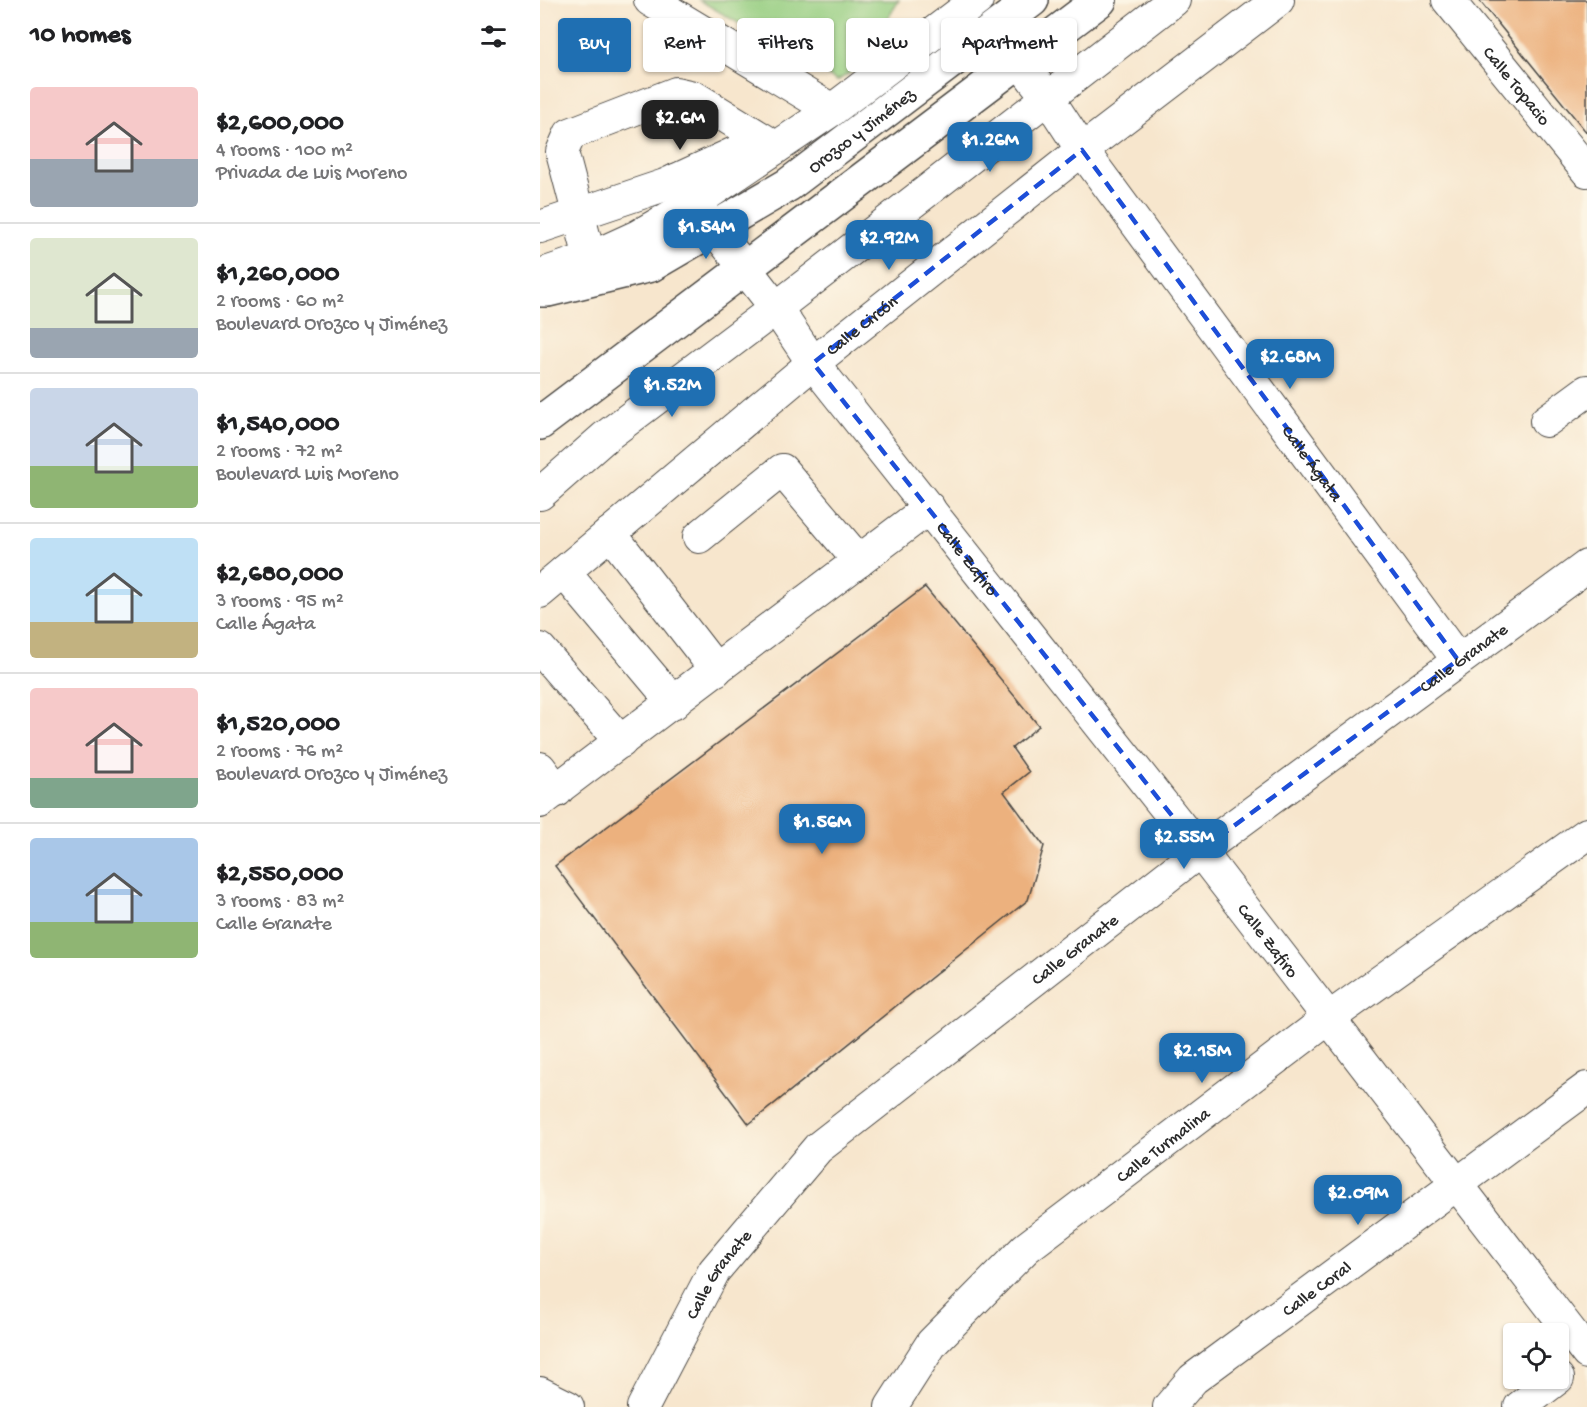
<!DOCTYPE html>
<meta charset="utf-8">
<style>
:root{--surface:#fff;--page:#f2f2f2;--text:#202124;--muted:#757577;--line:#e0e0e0;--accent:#1f6fb2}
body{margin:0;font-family:"Gochi Hand",sans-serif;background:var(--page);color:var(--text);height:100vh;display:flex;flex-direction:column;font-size:22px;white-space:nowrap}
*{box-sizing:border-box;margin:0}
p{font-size:20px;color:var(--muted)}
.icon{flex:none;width:33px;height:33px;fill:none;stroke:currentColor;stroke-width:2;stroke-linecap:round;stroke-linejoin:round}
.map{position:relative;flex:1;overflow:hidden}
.side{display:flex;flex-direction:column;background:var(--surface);width:540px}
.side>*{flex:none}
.hud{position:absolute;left:18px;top:18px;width:570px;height:54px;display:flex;gap:12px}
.controls{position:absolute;left:963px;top:1323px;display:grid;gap:12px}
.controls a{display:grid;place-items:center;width:66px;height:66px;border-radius:6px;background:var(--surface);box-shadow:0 2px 4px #0004;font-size:30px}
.price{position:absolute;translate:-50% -51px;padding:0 14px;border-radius:12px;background:var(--accent);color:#fff;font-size:20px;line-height:39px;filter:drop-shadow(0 2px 3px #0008)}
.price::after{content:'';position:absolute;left:50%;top:36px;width:18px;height:14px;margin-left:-9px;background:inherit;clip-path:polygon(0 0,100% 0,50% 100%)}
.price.selected{background:#222;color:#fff}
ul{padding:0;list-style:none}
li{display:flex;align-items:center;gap:18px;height:150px;padding:0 30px}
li+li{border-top:2px solid var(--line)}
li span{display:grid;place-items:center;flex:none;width:168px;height:120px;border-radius:6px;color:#555}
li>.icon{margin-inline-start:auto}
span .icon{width:72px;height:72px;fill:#fffc;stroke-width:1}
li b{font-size:26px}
h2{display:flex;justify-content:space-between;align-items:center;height:72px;padding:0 30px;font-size:26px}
.tag{padding:0 21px;border-radius:6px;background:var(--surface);box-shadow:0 2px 4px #0004;font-size:21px;line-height:54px}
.tag.selected{background:var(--accent);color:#fff}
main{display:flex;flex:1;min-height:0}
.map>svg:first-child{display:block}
.green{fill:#95ce81;stroke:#607c56;stroke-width:1.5}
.building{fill:#ecb17e}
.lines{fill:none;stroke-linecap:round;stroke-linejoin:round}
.minor-casing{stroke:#4a4743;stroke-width:34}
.highway-casing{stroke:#4a4743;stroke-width:36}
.minor{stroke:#fff;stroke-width:32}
.highway{stroke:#fff;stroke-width:33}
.marked{fill:none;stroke:#1d4ed8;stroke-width:4.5;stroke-dasharray:12 8;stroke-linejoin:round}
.labels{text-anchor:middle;stroke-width:4.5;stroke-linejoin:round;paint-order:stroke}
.street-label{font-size:18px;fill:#2b2b2b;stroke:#fcf5e5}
</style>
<main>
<section class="side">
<h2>10 homes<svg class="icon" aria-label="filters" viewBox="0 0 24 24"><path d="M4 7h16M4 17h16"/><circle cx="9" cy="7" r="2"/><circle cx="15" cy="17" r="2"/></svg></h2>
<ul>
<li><span style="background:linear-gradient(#f6c9c9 60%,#9aa5b1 0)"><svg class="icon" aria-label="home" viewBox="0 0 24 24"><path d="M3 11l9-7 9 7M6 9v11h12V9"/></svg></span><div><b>$2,600,000</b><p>4 rooms · 100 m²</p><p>Privada de Luis Moreno</p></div></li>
<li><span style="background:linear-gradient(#dfe7d0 75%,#9aa5b1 0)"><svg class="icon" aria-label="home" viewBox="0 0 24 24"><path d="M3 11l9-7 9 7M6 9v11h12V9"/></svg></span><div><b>$1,260,000</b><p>2 rooms · 60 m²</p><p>Boulevard Orozco y Jiménez</p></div></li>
<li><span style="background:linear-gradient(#c9d6e8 65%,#8fb573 0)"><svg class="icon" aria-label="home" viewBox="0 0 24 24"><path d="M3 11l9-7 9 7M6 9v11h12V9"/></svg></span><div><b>$1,540,000</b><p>2 rooms · 72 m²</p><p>Boulevard Luis Moreno</p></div></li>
<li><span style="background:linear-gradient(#bfe0f5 70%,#c2b280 0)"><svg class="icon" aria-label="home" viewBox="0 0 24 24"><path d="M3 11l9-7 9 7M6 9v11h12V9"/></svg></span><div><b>$2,680,000</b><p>3 rooms · 95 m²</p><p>Calle Ágata</p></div></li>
<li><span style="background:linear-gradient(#f6c9c9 75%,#7fa58c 0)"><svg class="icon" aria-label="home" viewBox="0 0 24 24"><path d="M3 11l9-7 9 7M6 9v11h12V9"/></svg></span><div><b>$1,520,000</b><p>2 rooms · 76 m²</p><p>Boulevard Orozco y Jiménez</p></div></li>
<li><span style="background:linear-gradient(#a9c7e8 70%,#8fb573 0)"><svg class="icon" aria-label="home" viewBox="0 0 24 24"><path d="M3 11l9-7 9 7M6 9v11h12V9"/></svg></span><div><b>$2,550,000</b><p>3 rooms · 83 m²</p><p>Calle Granate</p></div></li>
</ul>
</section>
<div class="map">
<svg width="1047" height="1407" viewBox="0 0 1047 1407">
<rect width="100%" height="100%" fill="#fcf5e5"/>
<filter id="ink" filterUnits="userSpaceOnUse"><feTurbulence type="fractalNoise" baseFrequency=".0167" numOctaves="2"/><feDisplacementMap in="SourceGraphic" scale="12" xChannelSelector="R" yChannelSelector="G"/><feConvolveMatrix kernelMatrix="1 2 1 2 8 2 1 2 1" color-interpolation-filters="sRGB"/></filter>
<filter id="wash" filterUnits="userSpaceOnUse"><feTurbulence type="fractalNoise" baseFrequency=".008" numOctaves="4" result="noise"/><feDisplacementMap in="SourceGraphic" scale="24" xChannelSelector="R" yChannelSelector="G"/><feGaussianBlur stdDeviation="1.35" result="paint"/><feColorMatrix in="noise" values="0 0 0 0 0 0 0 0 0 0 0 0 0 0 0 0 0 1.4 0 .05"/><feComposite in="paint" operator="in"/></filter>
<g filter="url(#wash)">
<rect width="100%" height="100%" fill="#f7e6cd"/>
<path class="green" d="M159,0h200l-18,30 6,19 -50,32z"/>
<g id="blocks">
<g class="building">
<path d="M939,0h108v133z"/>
<path d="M385,587l114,139 -27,22 17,24 -25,20 40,54 -16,54 -279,224 -194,-258z"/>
</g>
</g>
</g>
<g filter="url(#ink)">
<use href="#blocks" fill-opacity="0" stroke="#4a4743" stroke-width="1.5"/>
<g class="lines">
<g class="minor-casing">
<g id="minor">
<path d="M110,0l182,110"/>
<path id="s1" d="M908,0l139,171"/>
<path id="s2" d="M479,61l29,37 34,52 376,510"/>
<path id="s3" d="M136,180l100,128 37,55 387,488 387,502"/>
<path d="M0,227l125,-42 87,-40"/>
<path d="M50,258l-28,-106 8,-18 106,-41 18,4 70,43 10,9"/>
<path d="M0,275l50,-17 48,-22 56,-33 138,-93 145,-110"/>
<path d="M1006,421l41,-30"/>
<path d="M0,494l65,-57 171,-129 398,-308"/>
<path d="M70,533l106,137"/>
<path d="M159,537l83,-67 77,91"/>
<path d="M24,572l110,131"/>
<path id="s4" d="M0,592l273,-229 269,-213 196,-150"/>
<path d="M0,649l81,93"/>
<path d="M0,768l17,23"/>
<path d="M0,802l389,-294"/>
<path d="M0,1393l28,14"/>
<path id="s5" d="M103,1407l71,-136 104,-123 382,-297 387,-285"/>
<path id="s6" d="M351,1407l41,-64 94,-95 303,-230 258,-184"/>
<path id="s7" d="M629,1407l24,-28 394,-291"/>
<path d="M980,1407l38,-29"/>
</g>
</g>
<g class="highway-casing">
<g id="highway">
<path id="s8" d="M0,290h8l103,-25 137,-80 244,-185"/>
<path d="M0,423l560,-423"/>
</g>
</g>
<use href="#minor" class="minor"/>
<use href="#highway" class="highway"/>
</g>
</g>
<path class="marked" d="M542,150l376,510 -258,191 -387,-488z"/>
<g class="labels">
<g class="street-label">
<text dy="6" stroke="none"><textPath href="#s1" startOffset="110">Calle Topacio</textPath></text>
<text dy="6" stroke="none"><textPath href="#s8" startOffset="364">Orozco y Jiménez</textPath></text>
<text dy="6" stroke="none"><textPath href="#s4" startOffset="418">Calle Circón</textPath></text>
<text dy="6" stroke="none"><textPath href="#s2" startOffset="498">Calle Ágata</textPath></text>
<text dy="6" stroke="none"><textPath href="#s3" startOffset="478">Calle Zafiro</textPath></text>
<text dy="6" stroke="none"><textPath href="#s5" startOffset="1125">Calle Granate</textPath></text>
<text dy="6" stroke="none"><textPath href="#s3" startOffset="964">Calle Zafiro</textPath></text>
<text dy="6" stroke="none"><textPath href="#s5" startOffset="639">Calle Granate</textPath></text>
<text dy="6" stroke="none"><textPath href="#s6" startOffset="381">Calle Turmalina</textPath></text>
<text dy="6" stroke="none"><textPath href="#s5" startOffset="153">Calle Granate</textPath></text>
<text dy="6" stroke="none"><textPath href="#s7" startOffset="190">Calle Coral</textPath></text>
</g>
</g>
</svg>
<div class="controls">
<a><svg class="icon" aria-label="locate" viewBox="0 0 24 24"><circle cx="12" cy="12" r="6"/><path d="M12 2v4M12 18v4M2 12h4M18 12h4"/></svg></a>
</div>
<b class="price selected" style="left:140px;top:151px">$2.6M</b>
<b class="price" style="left:450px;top:173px">$1.26M</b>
<b class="price" style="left:166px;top:260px">$1.54M</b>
<b class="price" style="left:349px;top:271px">$2.92M</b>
<b class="price" style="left:750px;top:390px">$2.68M</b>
<b class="price" style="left:132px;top:418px">$1.52M</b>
<b class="price" style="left:282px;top:855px">$1.56M</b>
<b class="price" style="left:644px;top:870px">$2.55M</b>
<b class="price" style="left:662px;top:1084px">$2.15M</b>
<b class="price" style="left:818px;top:1226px">$2.09M</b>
<div class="hud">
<a class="tag selected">Buy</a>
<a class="tag">Rent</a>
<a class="tag">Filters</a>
<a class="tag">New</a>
<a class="tag">Apartment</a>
</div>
</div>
</main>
